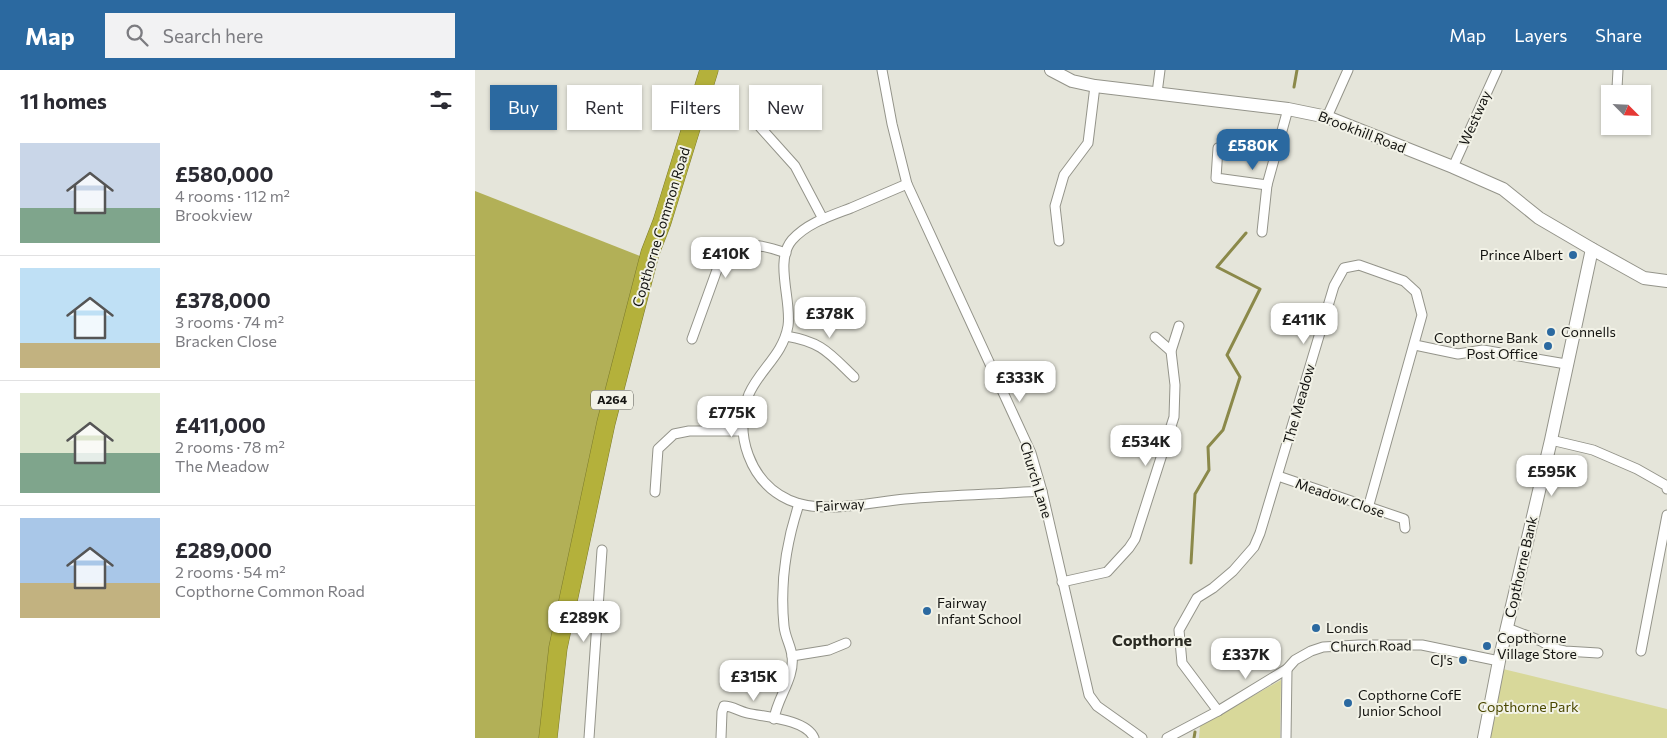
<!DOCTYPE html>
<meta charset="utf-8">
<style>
:root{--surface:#fff;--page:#f2f2f3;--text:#2b2b33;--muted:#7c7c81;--line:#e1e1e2;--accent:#2b69a0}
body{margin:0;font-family:Commissioner,sans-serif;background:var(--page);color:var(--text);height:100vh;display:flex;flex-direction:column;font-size:19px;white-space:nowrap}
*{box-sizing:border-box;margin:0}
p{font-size:16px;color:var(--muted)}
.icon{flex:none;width:28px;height:28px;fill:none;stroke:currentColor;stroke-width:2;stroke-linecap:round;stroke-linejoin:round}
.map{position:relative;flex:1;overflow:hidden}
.drawer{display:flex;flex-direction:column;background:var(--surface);width:475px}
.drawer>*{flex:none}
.banner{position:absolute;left:15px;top:15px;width:475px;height:45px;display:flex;gap:10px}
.needle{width:32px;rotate:114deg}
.fabs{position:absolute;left:1126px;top:15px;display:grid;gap:10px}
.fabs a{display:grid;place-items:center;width:50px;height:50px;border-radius:0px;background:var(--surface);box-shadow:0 1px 4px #0004;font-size:25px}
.price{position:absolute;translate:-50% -42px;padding:0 11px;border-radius:10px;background:#fff;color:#222;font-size:16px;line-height:32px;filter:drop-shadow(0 1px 2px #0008)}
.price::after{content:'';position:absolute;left:50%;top:30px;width:15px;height:11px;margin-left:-8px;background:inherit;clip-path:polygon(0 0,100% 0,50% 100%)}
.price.active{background:var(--accent);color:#fff}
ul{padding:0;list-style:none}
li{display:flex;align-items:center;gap:15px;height:125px;padding:0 20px}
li+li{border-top:1px solid var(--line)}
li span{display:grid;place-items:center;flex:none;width:140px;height:100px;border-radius:0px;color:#555}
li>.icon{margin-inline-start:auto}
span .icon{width:60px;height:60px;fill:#fffc;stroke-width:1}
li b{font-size:21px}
h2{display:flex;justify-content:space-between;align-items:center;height:60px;padding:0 20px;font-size:21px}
.pill{padding:0 18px;border-radius:0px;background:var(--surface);box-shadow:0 1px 4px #0004;font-size:18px;line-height:45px}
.pill.active{background:var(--accent);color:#fff}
header{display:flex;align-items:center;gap:30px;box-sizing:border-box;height:70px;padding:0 25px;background:var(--accent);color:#fff}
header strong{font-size:24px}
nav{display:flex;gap:28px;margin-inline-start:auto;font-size:18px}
.search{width:350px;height:45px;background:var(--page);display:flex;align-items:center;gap:12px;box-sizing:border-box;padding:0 18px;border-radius:0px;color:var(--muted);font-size:19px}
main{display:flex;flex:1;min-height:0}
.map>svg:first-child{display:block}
.green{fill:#d8d89a}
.forest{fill:#b2b057}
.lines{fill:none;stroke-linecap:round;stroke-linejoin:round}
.stream{stroke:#8b894a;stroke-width:3}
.street-casing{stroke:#94948a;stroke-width:11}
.secondary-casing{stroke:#94948a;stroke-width:14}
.highway-casing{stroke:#7c7a2c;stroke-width:19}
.street{stroke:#fff;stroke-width:9}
.secondary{stroke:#fff;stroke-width:12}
.highway{stroke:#b4b13b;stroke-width:18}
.poi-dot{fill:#2b69a0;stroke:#f2f2e7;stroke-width:2}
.labels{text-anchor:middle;stroke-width:4;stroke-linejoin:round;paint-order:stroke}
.shield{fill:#f2f2e7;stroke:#565650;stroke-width:1}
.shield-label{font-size:12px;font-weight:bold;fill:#131310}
.street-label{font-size:14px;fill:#131310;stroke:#f2f2e7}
.poi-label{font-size:14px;fill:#131310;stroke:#f2f2e7;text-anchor:start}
.park-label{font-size:14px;fill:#4a4800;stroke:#f2f2e7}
.quarter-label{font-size:16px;font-weight:bold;fill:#2b2b23;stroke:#f2f2e7}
</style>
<header>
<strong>Map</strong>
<div class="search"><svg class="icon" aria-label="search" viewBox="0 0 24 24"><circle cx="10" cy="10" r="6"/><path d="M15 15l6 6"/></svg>Search here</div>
<nav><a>Map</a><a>Layers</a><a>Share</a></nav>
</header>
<main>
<section class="drawer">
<h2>11 homes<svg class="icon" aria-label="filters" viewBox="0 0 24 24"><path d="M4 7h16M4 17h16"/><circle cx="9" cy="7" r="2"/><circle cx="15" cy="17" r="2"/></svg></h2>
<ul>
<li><span style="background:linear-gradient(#c9d6e8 65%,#7fa58c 0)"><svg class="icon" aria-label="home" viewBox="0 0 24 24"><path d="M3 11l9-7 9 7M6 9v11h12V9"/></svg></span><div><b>£580,000</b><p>4 rooms · 112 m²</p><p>Brookview</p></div></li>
<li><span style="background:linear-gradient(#bfe0f5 75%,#c2b280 0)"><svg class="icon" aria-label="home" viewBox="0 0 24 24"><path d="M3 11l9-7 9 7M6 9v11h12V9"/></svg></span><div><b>£378,000</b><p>3 rooms · 74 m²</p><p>Bracken Close</p></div></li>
<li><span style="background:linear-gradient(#dfe7d0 60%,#7fa58c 0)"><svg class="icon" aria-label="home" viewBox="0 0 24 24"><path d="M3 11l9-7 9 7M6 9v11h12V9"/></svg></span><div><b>£411,000</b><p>2 rooms · 78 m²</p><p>The Meadow</p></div></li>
<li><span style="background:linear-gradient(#a9c7e8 65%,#c2b280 0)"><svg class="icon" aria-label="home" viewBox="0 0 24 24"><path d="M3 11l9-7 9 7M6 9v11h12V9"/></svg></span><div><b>£289,000</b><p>2 rooms · 54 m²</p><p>Copthorne Common Road</p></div></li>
</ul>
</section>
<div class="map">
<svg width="1192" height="668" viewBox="0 0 1192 668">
<rect width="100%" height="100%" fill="#e5e5da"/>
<g class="green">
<path d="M1028,599l164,40v29h-177z"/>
<path d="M806,610l-1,58h-81l1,-12z"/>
</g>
<path class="forest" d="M0,121l170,67 -97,480h-73z"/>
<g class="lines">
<g class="stream">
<path d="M819,17l3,-17"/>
<path d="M716,493l4,-69 14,-24 -1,-23 15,-17 17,-53 -13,-22 33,-66 -43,-22 29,-34"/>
<path d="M719,668l1,-6"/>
</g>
<g class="street-casing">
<g id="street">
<path d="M407,0l10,54 15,60 124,269 11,38 47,204 8,11 45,32"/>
<path d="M1142,18l1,-18"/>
<path d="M682,23l3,-23"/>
<path d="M1134,23l8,-5 7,5"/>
<path d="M291,44l-6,13 35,39 28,53"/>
<path d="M852,47l21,-47"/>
<path d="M743,78l-2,30 51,7 21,-76"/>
<path d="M978,97l44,-97"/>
<path d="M432,114c-19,8 -37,16 -56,24 -21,8 -44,15 -59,32 -18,21 0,61 -4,86 -5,29 -28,43 -39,68 -16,40 1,88 40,106 33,15 81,2 116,-1 45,-4 91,-5 137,-8"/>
<path d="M787,162l5,-47"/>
<path d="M584,171l-4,-35 9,-31 24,-32 7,-57"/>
<path d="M311,266c36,6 43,17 68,41"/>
<path d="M680,267l16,14"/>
<path d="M217,269l26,-72c17,-29 40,-24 68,-14"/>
<path d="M940,275l43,9 25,-4 83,14"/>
<path d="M1076,370l42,10 44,19 30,17v3"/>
<path d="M803,406l126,43 1,9"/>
<path d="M180,422l3,-43 16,-15 15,-3h53"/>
<path d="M587,512l45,-10 22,-24 6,-9 39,-122 1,-32 -4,-34 8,-25"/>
<path d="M1032,558l34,13 14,8 10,2 33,2"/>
<path d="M1166,581l26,-136"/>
<path d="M317,586l37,-6 17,-7"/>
<path d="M743,641l-36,-48 -3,-33 18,-32 16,-10 20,-17 21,-24 6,-14 74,-247 10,-18 15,-3 45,16 12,11 6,23 -54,193"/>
<path d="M299,649c3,-21 21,-41 18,-63 -1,-10 -7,-19 -8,-30 -4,-40 2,-83 15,-122"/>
<path d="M114,668l13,-188"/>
<path d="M246,668l1,-26 2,-6c8,0 15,5 23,7 17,4 59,6 67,25"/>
<path d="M692,668l51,-27 69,-42 8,-9 16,-9 12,-4 36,-2h63l77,16"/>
<path d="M811,668l1,-69"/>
</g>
</g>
<g class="secondary-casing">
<g id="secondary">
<path d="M576,0l21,11 23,5 193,23 39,8 126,50 50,22 36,29 53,31 52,29 23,3"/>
<path d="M1009,668l15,-77 52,-221 41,-191"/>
</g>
</g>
<g class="highway-casing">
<path id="highway" d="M73,668l10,-90 48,-225 44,-170 12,-31 47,-152"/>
</g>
<use href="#street" class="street"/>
<use href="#secondary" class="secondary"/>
<use href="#highway" class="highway"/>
</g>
<g class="poi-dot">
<circle cx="1098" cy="185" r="5"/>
<circle cx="1076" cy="262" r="5"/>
<circle cx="1073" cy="276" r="5"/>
<circle cx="452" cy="541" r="5"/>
<circle cx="841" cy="558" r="5"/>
<circle cx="1012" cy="576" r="5"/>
<circle cx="988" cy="590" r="5"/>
<circle cx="873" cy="633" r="5"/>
</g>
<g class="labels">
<rect class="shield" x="116" y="320.5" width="42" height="19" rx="4"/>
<g class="shield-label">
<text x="137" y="334">A264</text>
</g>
<g class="street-label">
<text transform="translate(1000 48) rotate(-66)" y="5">Westway</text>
<text transform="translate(887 62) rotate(21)" y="5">Brookhill Road</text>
<text transform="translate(186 157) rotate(-73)" y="5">Copthorne Common Road</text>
<text transform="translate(824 334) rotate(-74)" y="5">The Meadow</text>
<text transform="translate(561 410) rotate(73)" y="5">Church Lane</text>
<text transform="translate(865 428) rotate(19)" y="5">Meadow Close</text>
<text transform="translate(365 435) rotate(-3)" y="5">Fairway</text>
<text transform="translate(1046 497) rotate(-77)" y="5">Copthorne Bank</text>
<text transform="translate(896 576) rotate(-1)" y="5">Church Road</text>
</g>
<g class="poi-label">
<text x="1088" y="190" text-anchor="end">Prince Albert</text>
<text x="1086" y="267">Connells</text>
<text x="1063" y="273" text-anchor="end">Copthorne Bank<tspan x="1063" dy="16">Post Office</tspan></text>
<text x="462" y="538">Fairway<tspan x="462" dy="16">Infant School</tspan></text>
<text x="851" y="563">Londis</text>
<text x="1022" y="573">Copthorne<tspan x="1022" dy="16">Village Store</tspan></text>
<text x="978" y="595" text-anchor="end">CJ's</text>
<text x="883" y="630">Copthorne CofE<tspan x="883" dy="16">Junior School</tspan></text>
</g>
<g class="park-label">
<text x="1053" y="642">Copthorne Park</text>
</g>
<g class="quarter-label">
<text x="677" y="576">Copthorne</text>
</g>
</g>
</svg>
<div class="fabs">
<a><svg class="needle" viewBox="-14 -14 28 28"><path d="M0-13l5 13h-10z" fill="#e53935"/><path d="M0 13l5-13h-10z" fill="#7c7c81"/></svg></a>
</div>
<b class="price active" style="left:778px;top:101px">£580K</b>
<b class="price" style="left:251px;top:209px">£410K</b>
<b class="price" style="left:355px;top:269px">£378K</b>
<b class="price" style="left:829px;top:275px">£411K</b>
<b class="price" style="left:545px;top:333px">£333K</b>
<b class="price" style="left:257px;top:368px">£775K</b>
<b class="price" style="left:671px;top:397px">£534K</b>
<b class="price" style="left:1077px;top:427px">£595K</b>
<b class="price" style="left:109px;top:573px">£289K</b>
<b class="price" style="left:771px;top:610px">£337K</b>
<b class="price" style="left:279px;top:632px">£315K</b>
<div class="banner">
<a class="pill active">Buy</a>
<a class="pill">Rent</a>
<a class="pill">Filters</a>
<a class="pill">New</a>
</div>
</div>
</main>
